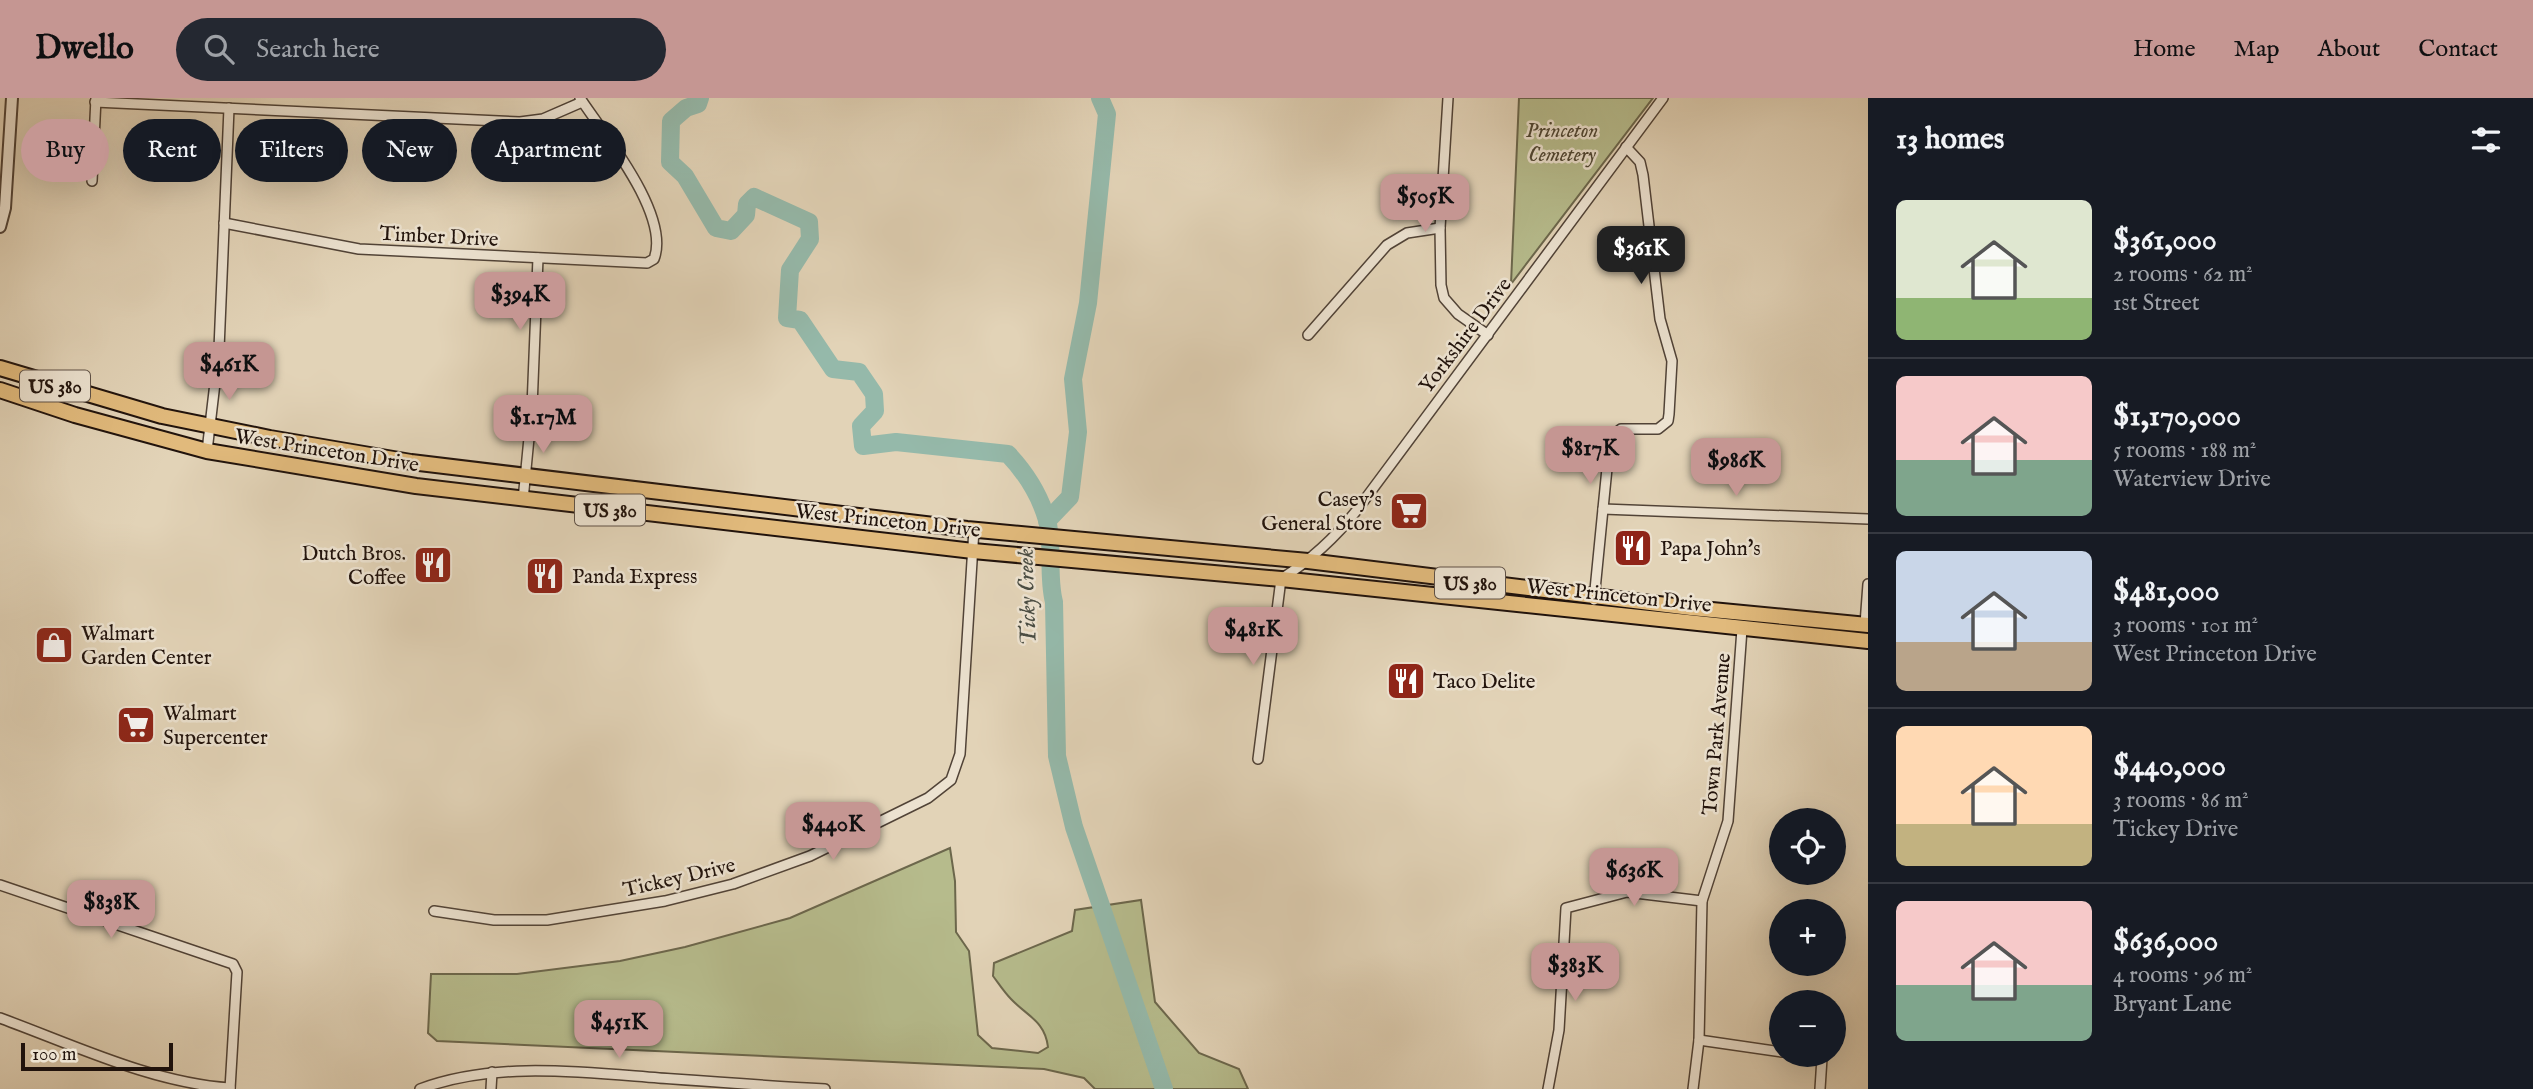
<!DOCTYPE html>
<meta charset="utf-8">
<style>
:root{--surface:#171b24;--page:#242831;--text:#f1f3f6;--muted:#9ea1a6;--line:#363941;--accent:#c59692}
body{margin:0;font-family:"IM FELL English",serif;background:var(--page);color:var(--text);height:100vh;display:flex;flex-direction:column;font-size:26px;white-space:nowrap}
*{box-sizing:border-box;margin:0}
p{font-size:23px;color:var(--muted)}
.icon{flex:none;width:38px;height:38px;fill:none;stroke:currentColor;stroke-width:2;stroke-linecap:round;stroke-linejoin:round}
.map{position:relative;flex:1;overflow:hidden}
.side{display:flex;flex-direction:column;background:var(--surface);width:665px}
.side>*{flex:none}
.top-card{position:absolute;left:21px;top:21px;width:665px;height:63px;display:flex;gap:14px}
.controls{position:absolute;left:1769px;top:710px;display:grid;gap:14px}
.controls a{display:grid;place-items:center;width:77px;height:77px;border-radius:50%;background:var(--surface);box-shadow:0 7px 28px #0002;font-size:35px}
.scale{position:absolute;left:21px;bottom:18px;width:152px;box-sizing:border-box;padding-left:7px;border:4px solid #21130c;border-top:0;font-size:19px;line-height:24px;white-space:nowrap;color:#21130c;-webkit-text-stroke:5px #ece2d0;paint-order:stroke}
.price{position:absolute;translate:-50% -60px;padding:0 16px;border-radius:14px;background:var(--accent);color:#111;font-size:23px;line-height:46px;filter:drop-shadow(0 2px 4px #0008)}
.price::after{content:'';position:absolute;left:50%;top:42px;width:21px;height:16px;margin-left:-10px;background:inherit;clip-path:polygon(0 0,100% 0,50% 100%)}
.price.current{background:#222;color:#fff}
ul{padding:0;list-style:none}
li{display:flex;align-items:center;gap:21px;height:175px;padding:0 28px}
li+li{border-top:2px solid var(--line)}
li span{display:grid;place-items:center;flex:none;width:196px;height:140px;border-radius:10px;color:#555}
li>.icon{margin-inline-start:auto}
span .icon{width:84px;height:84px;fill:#fffc;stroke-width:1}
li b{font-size:30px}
h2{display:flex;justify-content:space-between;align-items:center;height:84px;padding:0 28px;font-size:30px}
.chip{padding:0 24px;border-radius:32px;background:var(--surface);box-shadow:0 7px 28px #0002;font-size:24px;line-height:63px}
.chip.current{background:var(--accent);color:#111}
header{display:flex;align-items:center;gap:42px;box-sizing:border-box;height:98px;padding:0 35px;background:var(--accent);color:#111}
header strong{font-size:33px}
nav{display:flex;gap:38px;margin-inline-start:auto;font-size:24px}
.search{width:490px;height:63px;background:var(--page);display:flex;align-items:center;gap:18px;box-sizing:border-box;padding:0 24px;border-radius:38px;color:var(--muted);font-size:26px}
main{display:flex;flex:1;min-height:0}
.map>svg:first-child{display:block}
.green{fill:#b6bb8c;stroke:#6c674c;stroke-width:2}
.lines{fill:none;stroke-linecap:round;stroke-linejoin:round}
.river{stroke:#95b9aa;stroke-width:18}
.minor-casing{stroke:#514337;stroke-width:12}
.tertiary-casing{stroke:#514337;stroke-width:14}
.trunk-casing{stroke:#21130c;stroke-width:18}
.minor{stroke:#ece2d0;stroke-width:9}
.tertiary{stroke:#ece2d0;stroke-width:10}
.trunk{stroke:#e1ba7c;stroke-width:14}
.labels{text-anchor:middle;stroke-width:5;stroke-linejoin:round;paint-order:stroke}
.shield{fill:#ece2d0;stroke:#5e5147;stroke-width:2}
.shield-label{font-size:19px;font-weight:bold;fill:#21130c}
.park-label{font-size:21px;font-style:italic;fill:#4e4532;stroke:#ece2d0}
.street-label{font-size:21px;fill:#21130c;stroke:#ece2d0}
.poi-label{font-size:21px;fill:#21130c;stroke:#ece2d0;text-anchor:start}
.water-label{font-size:23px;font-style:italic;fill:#4a4d43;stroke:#ece2d0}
</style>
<header>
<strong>Dwello</strong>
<div class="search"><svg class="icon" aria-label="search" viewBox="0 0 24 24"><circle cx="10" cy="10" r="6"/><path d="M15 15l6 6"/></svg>Search here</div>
<nav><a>Home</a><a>Map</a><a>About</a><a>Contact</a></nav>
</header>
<main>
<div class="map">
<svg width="1868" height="991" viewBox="0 0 1868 991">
<rect width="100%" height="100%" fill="#e2d3b7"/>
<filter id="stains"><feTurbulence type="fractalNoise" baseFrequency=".00286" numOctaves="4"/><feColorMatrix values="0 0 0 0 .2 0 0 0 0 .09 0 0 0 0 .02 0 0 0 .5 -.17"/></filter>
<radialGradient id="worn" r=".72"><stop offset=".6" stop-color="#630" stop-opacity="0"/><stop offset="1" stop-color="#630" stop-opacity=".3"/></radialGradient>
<g class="green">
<path d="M1519,0h134l-142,186z"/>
<path d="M950,750l5,33 1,51 13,19 9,84 14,13 46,5 10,-6c-3,-26 -21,-31 -37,-48 -7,-7 -12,-15 -18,-23l1,-13 78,-32 3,-21 66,-10 14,102 44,51 40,16 9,20h-153l-11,-11 -40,-9 -607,-28 -9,-8 3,-59h86l103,-13 65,-14 105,-29z"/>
</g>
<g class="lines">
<g class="river">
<path d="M700,0l-2,6 -12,4 -15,13 -1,41 15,14 31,52 15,3 15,-16 1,-11 7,-7 55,25 1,17 -20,31 -3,48 13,2 33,49 26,3 15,22 1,17 -14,15 2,20 33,-4 112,12c17,18 32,42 39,66 7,25 0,55 7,82l3,154 17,71 90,262"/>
<path d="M1047,423l23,-24 8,-65 -5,-53 15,-76 19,-189 -7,-16"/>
</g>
<g class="minor-casing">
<g id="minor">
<path d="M1448,0l-8,130 1,57 3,13 14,16 30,21"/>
<path d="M95,4l425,20 23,-3 39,-17"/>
<path d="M92,83l4,-83"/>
<path d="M224,125l135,26 288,14 7,-4c17,-44 -51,-126 -74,-161"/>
<path d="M1308,237l79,-90 20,-12 33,-5"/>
<path d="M207,353l12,-102 10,-241"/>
<path d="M523,402l9,-93 6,-149"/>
<path d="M1603,411l265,10"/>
<path d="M1594,502l16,-162 11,-9h37l10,-8 1,-7 3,-53 -12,-42 -17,-144 -3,-13 -14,-15"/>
<path d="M1865,526l3,-40"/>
<path d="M1258,661l23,-180c30,-19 54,-41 76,-69l306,-412"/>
<path d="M0,787l233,79 4,8 -7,117"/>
<path d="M434,813l60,9h53l118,-19 68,-17 77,-28 118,-58 23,-18 9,-26 14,-225"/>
<path d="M0,920c74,27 152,65 230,70"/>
<path d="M1699,942l83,12"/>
<path d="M1804,957l18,3 -2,31"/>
<path d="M420,991c75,-28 161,-17 239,-11 56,4 111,8 166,11"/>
<path d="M491,991l1,-17"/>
<path d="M1548,991l11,-59 7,-122 61,-16 75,9"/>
<path d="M1693,991l6,-49 3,-139 26,-80 14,-192"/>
</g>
</g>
<g class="tertiary-casing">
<path id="tertiary" d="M0,129l5,-19 7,-110"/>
</g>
<g class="trunk-casing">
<g id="trunk">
<path d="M0,270l162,48 108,22 141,24 556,67 341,32 383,47 177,17"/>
<path d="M0,292l75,25 132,36 209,35 557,65 308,28 587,62"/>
</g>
</g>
<use href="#minor" class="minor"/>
<use href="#tertiary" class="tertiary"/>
<use href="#trunk" class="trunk"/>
</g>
<defs>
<g id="supermarket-square" transform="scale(2.0125)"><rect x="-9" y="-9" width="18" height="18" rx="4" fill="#8f2418" stroke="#ece2d0"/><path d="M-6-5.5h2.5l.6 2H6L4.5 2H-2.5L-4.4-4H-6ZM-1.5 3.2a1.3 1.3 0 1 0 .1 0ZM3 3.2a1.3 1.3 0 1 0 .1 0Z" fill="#fff"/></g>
<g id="restaurant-square" transform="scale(2.0125)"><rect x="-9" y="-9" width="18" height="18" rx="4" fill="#8f2418" stroke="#ece2d0"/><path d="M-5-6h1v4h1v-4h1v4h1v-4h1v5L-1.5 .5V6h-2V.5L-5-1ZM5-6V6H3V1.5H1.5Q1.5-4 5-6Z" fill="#fff"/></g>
<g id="shop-square" transform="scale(2.0125)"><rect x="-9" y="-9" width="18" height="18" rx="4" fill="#8f2418" stroke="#ece2d0"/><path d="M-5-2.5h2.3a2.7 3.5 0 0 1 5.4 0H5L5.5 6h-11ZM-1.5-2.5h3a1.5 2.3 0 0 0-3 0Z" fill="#fff"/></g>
</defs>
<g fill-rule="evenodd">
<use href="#supermarket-square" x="1409" y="413"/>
<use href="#restaurant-square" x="1633" y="450"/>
<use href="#restaurant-square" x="433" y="467"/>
<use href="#restaurant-square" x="545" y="478"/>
<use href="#shop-square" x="54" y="547"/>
<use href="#restaurant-square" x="1406" y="583"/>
<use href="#supermarket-square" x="136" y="627"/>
</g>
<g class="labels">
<g class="shield">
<rect x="20" y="272.5" width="70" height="31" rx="5"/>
<rect x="575" y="396.5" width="70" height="31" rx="5"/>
<rect x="1435" y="469.5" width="70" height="31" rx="5"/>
</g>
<g class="shield-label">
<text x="55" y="295">US 380</text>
<text x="610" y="419">US 380</text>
<text x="1470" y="492">US 380</text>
</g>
<g class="park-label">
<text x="1562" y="39">Princeton<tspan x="1562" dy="24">Cemetery</tspan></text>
</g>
<g class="street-label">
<text transform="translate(439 138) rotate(3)" y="7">Timber Drive</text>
<text transform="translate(1465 237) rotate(-53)" y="7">Yorkshire Drive</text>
<text transform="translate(327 352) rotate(9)" y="7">West Princeton Drive</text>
<text transform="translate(888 422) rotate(6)" y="7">West Princeton Drive</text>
<text transform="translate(1619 497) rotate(6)" y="7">West Princeton Drive</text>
<text transform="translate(1716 636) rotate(-85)" y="7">Town Park Avenue</text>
<text transform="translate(679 779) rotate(-13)" y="7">Tickey Drive</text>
</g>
<g class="poi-label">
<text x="1382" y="408" text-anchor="end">Casey's<tspan x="1382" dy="24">General Store</tspan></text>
<text x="1660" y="457">Papa John's</text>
<text x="406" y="462" text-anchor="end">Dutch Bros.<tspan x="406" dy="24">Coffee</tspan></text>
<text x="572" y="485">Panda Express</text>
<text x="81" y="542">Walmart<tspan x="81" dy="24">Garden Center</tspan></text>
<text x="1433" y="590">Taco Delite</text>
<text x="163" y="622">Walmart<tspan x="163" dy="24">Supercenter</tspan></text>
</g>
<g class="water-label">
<text transform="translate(1026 499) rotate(-92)" y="8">Ticky Creek</text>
</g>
</g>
<rect width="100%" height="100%" filter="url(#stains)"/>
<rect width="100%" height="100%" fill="url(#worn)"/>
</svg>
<div class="controls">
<a><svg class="icon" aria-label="locate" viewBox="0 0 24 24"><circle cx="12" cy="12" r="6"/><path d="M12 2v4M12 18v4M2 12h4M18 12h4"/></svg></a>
<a>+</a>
<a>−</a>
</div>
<div class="scale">100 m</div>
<b class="price" style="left:1425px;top:136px">$505K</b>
<b class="price current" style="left:1641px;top:188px">$361K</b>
<b class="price" style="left:520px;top:234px">$394K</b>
<b class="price" style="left:229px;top:304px">$461K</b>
<b class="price" style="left:543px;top:357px">$1.17M</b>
<b class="price" style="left:1590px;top:388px">$817K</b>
<b class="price" style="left:1736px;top:400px">$986K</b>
<b class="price" style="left:1253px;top:569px">$481K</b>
<b class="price" style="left:833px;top:764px">$440K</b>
<b class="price" style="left:1634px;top:810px">$636K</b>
<b class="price" style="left:111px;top:842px">$838K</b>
<b class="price" style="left:1575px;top:905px">$383K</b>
<b class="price" style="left:619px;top:962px">$451K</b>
<div class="top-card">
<a class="chip current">Buy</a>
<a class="chip">Rent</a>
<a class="chip">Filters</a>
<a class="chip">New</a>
<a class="chip">Apartment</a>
</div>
</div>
<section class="side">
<h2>13 homes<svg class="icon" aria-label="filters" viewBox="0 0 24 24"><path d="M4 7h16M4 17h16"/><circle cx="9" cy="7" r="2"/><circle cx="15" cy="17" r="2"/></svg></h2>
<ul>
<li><span style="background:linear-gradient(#dfe7d0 70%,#8fb573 0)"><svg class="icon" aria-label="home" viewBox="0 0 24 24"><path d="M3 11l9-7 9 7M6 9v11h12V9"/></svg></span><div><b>$361,000</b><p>2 rooms · 62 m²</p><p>1st Street</p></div></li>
<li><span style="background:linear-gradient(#f6c9c9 60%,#7fa58c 0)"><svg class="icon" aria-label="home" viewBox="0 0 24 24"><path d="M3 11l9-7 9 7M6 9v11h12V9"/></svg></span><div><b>$1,170,000</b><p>5 rooms · 188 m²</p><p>Waterview Drive</p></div></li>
<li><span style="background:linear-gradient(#c9d6e8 65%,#b9a48a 0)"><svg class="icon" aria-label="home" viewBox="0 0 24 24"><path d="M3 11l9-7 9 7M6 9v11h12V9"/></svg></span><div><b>$481,000</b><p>3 rooms · 101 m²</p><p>West Princeton Drive</p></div></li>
<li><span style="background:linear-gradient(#ffd9b3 70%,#c2b280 0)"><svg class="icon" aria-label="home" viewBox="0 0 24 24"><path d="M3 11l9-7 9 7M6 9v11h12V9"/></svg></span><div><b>$440,000</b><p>3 rooms · 86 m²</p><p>Tickey Drive</p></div></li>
<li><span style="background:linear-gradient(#f6c9c9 60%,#7fa58c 0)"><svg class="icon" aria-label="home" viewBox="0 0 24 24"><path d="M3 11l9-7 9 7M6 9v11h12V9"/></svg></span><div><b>$636,000</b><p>4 rooms · 96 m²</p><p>Bryant Lane</p></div></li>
</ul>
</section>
</main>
